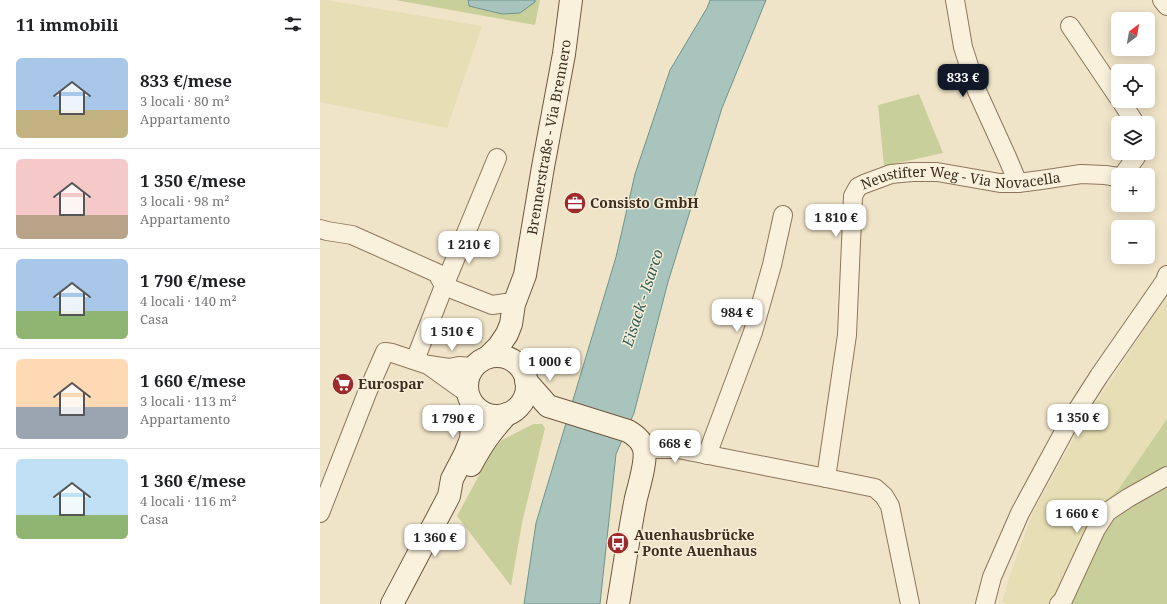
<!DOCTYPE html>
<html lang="it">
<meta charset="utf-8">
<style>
:root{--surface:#fff;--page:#f2f2f2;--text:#202124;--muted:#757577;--line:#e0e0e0;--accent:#111827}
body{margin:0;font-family:"Noto Serif",serif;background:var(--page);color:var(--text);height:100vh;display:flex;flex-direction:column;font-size:15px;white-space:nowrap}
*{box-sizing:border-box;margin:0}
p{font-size:13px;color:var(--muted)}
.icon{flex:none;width:22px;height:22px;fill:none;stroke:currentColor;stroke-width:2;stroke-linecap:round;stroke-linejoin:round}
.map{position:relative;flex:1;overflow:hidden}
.sheet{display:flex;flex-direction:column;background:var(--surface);width:320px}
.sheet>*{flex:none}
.needle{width:26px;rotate:31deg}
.tools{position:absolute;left:791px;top:12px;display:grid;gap:8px}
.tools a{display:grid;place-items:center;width:44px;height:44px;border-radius:6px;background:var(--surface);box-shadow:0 2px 10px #0003;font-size:20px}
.price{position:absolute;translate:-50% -34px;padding:0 9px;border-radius:8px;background:#fff;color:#222;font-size:13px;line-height:26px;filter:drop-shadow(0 1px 2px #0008)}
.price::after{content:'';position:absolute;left:50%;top:24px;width:12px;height:9px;margin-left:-6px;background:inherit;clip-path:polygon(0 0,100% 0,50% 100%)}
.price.on{background:var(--accent);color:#fff}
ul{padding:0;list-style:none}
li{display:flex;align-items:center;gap:12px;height:100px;padding:0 16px}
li+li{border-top:1px solid var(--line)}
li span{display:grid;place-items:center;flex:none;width:112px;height:80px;border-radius:6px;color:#555}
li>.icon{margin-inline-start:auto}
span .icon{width:48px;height:48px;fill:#fffc;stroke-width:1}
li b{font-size:17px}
h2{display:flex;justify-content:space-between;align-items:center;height:48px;padding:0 16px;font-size:17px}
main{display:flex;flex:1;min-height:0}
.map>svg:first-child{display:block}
.farmland{fill:#e6deb5}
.green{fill:#c9cf9b}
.water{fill:#a9c4bc;stroke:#6f938a}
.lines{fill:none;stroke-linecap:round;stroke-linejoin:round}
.street-casing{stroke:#8d765c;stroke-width:20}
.secondary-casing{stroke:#6f573f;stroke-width:24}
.street{stroke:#faf1dc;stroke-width:18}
.secondary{stroke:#faf1dc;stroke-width:22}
.labels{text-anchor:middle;stroke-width:3;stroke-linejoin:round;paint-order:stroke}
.street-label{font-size:14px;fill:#3d2e20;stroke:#f7eed8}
.poi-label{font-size:14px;font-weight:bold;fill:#3d2e20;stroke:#f7eed8;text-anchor:start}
.water-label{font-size:15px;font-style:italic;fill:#2f5d5a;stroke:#f7eed8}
</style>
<main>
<section class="sheet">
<h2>11 immobili<svg class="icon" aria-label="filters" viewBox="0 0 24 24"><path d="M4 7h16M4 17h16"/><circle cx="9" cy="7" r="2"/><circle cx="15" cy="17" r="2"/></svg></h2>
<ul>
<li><span style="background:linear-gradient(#a9c7e8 65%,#c2b280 0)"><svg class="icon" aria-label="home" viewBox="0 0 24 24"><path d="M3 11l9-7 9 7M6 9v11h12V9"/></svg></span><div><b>833 €/mese</b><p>3 locali · 80 m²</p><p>Appartamento</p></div></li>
<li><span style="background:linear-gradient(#f6c9c9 70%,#b9a48a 0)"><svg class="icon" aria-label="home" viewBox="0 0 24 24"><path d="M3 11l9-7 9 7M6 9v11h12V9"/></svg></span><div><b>1 350 €/mese</b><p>3 locali · 98 m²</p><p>Appartamento</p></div></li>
<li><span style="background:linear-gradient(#a9c7e8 65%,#8fb573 0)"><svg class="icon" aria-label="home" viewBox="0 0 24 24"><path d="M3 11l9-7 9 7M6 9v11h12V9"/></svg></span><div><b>1 790 €/mese</b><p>4 locali · 140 m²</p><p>Casa</p></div></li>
<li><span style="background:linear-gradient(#ffd9b3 60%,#9aa5b1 0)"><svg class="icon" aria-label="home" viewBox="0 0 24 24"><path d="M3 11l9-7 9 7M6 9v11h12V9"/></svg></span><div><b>1 660 €/mese</b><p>3 locali · 113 m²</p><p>Appartamento</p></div></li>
<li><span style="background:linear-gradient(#bfe0f5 70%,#8fb573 0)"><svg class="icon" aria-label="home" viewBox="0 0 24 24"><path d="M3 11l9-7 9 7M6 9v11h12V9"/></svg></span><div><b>1 360 €/mese</b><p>4 locali · 116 m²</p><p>Casa</p></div></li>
</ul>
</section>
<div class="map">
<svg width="847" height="604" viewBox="0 0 847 604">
<rect width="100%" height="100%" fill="#f0e4c8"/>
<g class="farmland">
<path d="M0,0h6l156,26 -35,102 -127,-26z"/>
<path d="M847,295v124l-49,71 -17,16 -42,84 -10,14h-43l-4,-2 7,-24 24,-66 47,-85z"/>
</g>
<g class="green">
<path d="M75,0h145l-5,25z"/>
<path d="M599,94l24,59 -59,13 -6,-61z"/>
<path d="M847,419v185h-118l10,-14 16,-35 26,-50 17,-15z"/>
<path d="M213,424h9l3,4 -23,95 -11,63 -54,-70 34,-63 11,-13z"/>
</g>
<g class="water">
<path d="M148,0h67v2l-15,11 -18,1 -33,-8z"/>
<path d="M390,0h56l-44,108 -54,174 -34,131 -18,41 -16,150h-76l12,-81 80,-266 19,-83 35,-104 37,-62z"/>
</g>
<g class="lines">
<g class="street-casing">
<g id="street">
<path d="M635,0l8,47 14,44 30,66 11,26"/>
<path d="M842,0l5,6"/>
<path d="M750,26l48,71"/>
<path d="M801,101l14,22"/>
<path d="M803,175l13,-18 1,-4"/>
<path d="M0,229l7,2 25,4 85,38 7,13 48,19 14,-2"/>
<path d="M95,360l29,-74 53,-128"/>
<path d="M109,365l20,3 10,-2 14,1"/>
<path d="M324,449h34l148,29 49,10 9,8 6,10 20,98"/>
<path d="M387,455l46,-123 19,-67 11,-50"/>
<path id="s1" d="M506,478l21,-143 6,-139 5,-9 6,-3 27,-10 21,-2h25l63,11h18l23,-3 40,-6 24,1 13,2"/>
<path d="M0,513l47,-120 18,-41 7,1 36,12 39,28"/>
<path d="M665,604l7,-27 28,-64 47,-87 32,-50 66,-95 2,-6"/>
<path d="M739,604l4,-4 33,-71 11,-17 21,-14 39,-22"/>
</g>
</g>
<g class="secondary-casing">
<g id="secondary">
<circle cx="177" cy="386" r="30"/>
<path id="s2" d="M168,357l11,-11 8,-12 4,-10 3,-20 11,-29 18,-108 21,-113 7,-54"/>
<path d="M206,381l22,25 80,25c7,4 14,10 16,18 3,11 -5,37 -8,49 -7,35 -12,71 -18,106"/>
<path d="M151,465c11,-21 20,-33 36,-51"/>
<path d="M72,604l57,-108 3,-17 13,-25 6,-15 1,-15 -1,-22"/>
</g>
</g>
<use href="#street" class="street"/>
<use href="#secondary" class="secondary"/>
</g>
<defs>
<g id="office-disc" transform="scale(1.15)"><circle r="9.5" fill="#9e2a2b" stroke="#f7eed8"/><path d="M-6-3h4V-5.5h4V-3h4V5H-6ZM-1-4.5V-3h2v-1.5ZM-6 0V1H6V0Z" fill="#fff"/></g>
<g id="supermarket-disc" transform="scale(1.15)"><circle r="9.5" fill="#9e2a2b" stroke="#f7eed8"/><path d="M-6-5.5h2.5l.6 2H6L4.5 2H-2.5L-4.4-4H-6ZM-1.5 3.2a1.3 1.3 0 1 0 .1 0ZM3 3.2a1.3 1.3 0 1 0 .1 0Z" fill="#fff"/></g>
<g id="bus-disc" transform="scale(1.15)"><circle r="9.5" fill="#9e2a2b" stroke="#f7eed8"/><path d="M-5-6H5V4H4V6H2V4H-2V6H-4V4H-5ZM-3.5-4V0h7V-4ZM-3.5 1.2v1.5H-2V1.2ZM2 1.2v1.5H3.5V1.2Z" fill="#fff"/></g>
</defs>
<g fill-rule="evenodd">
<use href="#office-disc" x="255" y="203"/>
<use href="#supermarket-disc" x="23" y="384"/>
<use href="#bus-disc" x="298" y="543"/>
</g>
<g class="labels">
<g class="street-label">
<text dy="5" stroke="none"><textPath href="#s2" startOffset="232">Brennerstraße - Via Brennero</textPath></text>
<text dy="5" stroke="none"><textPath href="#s1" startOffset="399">Neustifter Weg - Via Novacella</textPath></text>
</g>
<g class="poi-label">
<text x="270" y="208">Consisto GmbH</text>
<text x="38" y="389">Eurospar</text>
<text x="314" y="540">Auenhausbrücke<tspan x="314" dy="16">- Ponte Auenhaus</tspan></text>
</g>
<g class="water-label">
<text transform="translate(323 298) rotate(-72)" y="5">Eisack - Isarco</text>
</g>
</g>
</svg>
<div class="tools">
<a><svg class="needle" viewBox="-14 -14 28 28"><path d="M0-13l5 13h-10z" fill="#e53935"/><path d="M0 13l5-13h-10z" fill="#757577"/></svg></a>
<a><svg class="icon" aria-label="locate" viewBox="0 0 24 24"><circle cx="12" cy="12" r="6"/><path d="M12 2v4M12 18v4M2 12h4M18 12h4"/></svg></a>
<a><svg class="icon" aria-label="layers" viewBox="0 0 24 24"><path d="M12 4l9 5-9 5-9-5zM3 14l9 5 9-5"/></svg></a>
<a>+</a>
<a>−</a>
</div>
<b class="price on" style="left:643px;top:98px">833 €</b>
<b class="price" style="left:516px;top:238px">1 810 €</b>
<b class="price" style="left:149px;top:265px">1 210 €</b>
<b class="price" style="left:417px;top:333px">984 €</b>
<b class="price" style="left:132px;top:352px">1 510 €</b>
<b class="price" style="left:230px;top:382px">1 000 €</b>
<b class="price" style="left:758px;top:438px">1 350 €</b>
<b class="price" style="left:133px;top:439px">1 790 €</b>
<b class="price" style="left:355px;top:464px">668 €</b>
<b class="price" style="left:757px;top:534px">1 660 €</b>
<b class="price" style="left:115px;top:558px">1 360 €</b>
</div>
</main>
